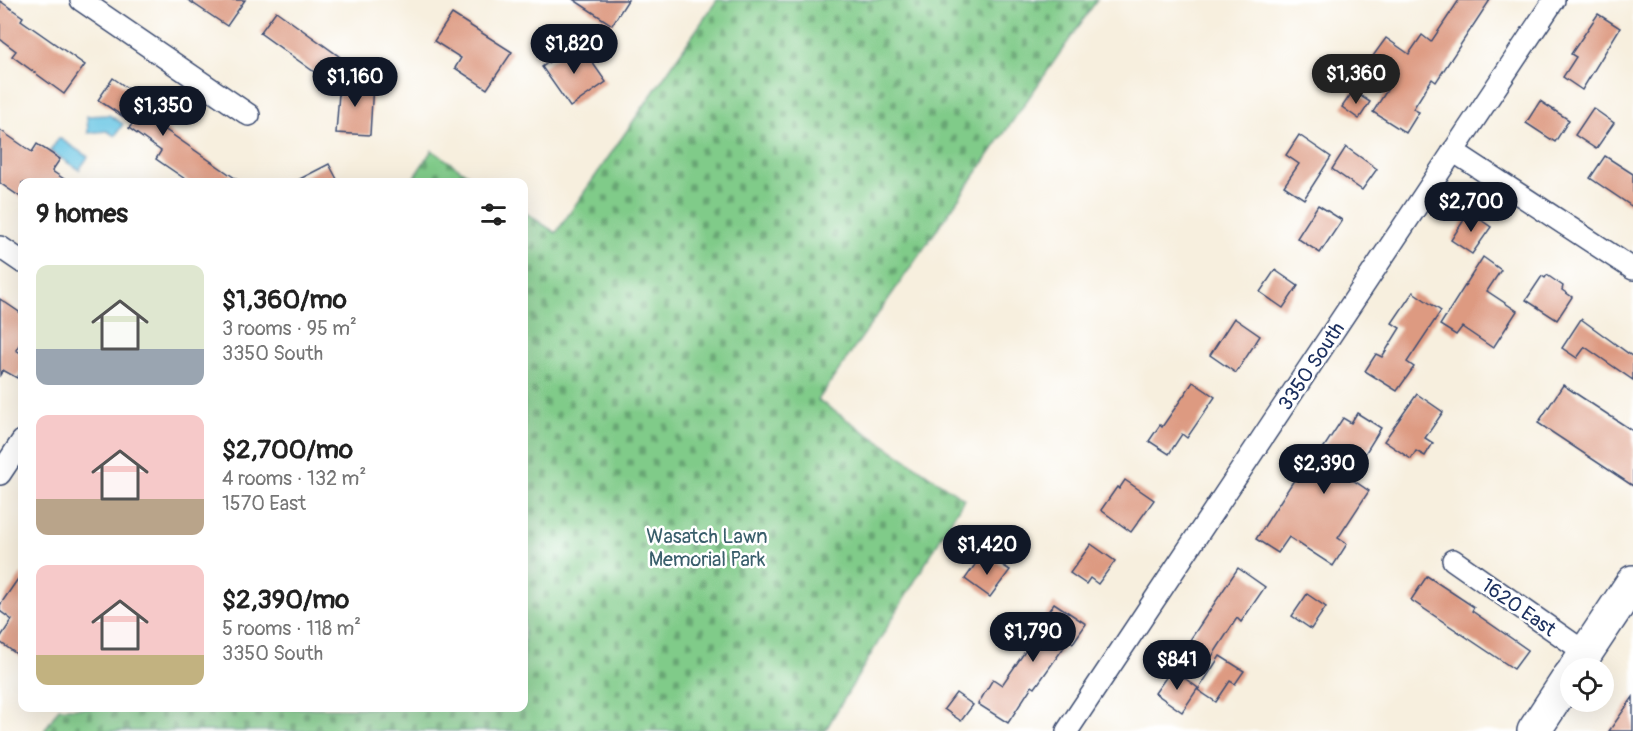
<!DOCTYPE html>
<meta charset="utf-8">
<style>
:root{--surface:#fff;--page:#f6f6f6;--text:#222;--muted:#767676;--accent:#111827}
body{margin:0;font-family:Pangolin,sans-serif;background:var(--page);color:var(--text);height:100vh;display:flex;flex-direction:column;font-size:22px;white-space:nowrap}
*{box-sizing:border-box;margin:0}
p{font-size:20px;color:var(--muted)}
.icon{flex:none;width:33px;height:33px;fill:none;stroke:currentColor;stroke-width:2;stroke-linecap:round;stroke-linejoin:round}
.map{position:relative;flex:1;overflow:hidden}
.details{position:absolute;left:18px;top:178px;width:510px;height:534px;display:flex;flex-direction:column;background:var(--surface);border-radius:12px;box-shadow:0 6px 24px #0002}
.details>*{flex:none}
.controls{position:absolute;left:1560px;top:658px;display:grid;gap:12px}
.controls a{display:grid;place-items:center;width:54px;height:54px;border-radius:50%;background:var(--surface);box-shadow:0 6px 24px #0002;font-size:30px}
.price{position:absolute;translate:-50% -51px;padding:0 14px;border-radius:21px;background:var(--accent);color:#fff;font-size:20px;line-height:39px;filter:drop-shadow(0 2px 3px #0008)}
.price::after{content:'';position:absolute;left:50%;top:36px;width:18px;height:14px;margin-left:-9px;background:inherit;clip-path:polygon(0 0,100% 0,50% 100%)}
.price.on{background:#222;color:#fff}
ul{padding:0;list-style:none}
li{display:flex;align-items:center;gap:18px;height:150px;padding:0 18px}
li span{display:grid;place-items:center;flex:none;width:168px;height:120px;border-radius:12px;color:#555}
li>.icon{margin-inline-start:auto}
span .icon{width:72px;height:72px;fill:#fffc;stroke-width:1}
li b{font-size:26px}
h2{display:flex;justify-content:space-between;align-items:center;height:72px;padding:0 18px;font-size:26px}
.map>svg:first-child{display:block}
.cemetery{fill:url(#cemetery-stones);stroke:#4e7d74;stroke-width:1.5}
.water{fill:#65c4e3;stroke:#407aa0;stroke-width:1.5}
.building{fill:#dd9a81}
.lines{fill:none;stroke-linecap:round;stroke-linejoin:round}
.street-casing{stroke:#3c4c71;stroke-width:24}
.primary-casing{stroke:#3c4c71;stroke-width:36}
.street{stroke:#fff;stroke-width:21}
.primary{stroke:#fff;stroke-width:33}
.labels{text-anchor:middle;stroke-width:5;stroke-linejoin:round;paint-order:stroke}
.street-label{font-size:20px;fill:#1b2f5e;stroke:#fff}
.park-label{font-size:20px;fill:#395e6b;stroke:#fff}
</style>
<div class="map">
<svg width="1633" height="731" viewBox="0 0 1633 731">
<defs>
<pattern id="cemetery-stones" width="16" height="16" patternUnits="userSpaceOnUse" patternTransform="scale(1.5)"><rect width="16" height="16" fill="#80cb89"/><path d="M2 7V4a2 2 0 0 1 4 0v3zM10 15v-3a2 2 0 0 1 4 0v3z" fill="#68a573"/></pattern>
</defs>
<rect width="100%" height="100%" fill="#fff"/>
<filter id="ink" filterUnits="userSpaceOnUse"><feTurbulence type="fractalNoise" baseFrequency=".0167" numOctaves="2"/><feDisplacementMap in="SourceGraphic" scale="12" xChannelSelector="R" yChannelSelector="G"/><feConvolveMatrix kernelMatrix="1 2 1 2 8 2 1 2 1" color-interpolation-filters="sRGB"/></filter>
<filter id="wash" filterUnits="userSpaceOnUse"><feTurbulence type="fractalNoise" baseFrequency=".008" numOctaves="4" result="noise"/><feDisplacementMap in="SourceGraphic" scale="24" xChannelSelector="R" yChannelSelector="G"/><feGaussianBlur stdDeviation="1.35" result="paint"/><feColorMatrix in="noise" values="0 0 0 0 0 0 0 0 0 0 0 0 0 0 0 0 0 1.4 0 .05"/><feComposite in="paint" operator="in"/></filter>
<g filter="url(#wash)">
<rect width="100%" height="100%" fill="#f7efde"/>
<g class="cemetery">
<path d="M717,0h380l-279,400 146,99 -139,232h-781l15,-23h465v-496l32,21z"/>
<path d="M432,150l48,33h-70z"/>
</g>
<g class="water">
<path d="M109,115l14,9 -8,12 -8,-5 -19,2 -1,-17z"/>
<path d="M59,138l29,19 -9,13 -29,-19z"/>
</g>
<g id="blocks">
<g class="building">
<path d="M188,0h57l-18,26z"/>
<path d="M574,0h54l-16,25z"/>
<path d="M1459,0h31l-54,82 -4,-3 -19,30 6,3 -13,21 -33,-21 25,-39 -25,-17 13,-18 23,16 13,-19 9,7z"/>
<path d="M0,1l23,16 -2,3 64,45 -21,29 -52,-38 4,-5 -16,-12z"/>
<path d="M276,11l64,46 -16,22 -64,-46z"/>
<path d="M452,14l60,38 -25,37 -32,-21 6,-10 -27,-17z"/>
<path d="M1598,14l22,14 -38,62 -19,-13 13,-20 -5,-3z"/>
<path d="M578,42l28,40 -36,25 -28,-40z"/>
<path d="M113,78l54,38 -7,10 82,57h-51l-35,-24 5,-8 -32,-23 4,-5 -35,-23z"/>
<path d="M340,80l33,3 -3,52 -34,-2z"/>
<path d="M1353,91l17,11 -11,17 -17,-12z"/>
<path d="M1540,101l29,19 -14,22 -29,-19z"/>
<path d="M1593,108l21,15 -18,26 -21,-14z"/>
<path d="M0,130l32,22 5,-8 23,15 -8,12 18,12h-48v15l-22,-15z"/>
<path d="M1299,135l32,22 -27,42 -20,-13 15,-22 -13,-9z"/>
<path d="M1346,147l31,22 -15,21 -30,-21z"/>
<path d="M1605,156l28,18v33l-43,-29z"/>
<path d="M329,164l10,19h-47z"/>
<path d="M1318,205l24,15 -22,33 -23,-15z"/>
<path d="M1469,212l22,15 -19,27 -21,-14z"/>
<path d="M1483,257l18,13 -14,21 30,20 -24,37 -31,-21 -6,8 -16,-10z"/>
<path d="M1275,270l23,16 -15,22 -23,-16z"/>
<path d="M1547,275l16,11 -1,4 10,7 -15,23 -31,-20 16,-24 3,2z"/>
<path d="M1413,292l28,19 -34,51 7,5 -17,24 -32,-20 11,-17 6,3 18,-29 -8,-5z"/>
<path d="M0,299l22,15v26l-6,10 6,4v16l-5,8 -14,-8 -3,5z"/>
<path d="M1234,318l26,18 -24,37 -26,-18z"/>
<path d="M1581,319l52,38v23l-48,-33 -8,11 -15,-10z"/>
<path d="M1193,382l22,15 -28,41 -5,-4 -13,20 -20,-13 11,-16 2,2z"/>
<path d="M1563,385l70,46v55l-95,-63z"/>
<path d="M1417,394l26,18 -18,26 8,5 -8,13 -9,-5 -5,8 -27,-18z"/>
<path d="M1357,413l24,15 -31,50 19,13 -31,47 9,6 -14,22 -44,-29 -11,16 -22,-14 49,-76 6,4 32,-49 8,5z"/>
<path d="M1125,480l29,20 -23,32 -30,-22 16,-23 2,2z"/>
<path d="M1091,544l24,17 -17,23 -8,-6 -4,6 -16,-11z"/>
<path d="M979,559l9,6 5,-6 17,11 -20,27 -25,-18z"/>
<path d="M1238,568l27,19 -24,35 -4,-4 -26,40 -23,-15z"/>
<path d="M22,573v85l-22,-16v-4l12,-18 -12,-9v-6z"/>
<path d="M1427,576l47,31 -2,4 56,39 -14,19 -103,-69z"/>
<path d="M1307,594l19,13 -15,22 -19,-13z"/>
<path d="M1054,603l32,21 -13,19 -4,-3 -34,48 -3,-2 -24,37 -30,-19 15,-25 9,6 42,-61 -3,-2z"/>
<path d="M1220,656l24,15 -9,13 -5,-3 -14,21 -18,-12z"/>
<path d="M1172,669l26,19 -16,24 -27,-19z"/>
<path d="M956,693l17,12 -12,16 -17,-12z"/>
<path d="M1633,697v34h-24z"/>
</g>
</g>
</g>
<g filter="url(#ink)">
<use href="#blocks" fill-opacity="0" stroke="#3c4c71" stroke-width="1.5"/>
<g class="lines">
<g class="street-casing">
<g id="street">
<path d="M81,0l168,115"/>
<path d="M1453,151l180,118"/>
<path d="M0,247l22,15"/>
<path d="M0,474l22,-33"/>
<path d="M1453,560l133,93"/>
<path d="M1067,731l487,-731"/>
</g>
</g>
<g class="primary-casing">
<g id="primary">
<path d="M1575,669l58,-87"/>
<path d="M1534,731l36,-55"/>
</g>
</g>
<use href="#street" class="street"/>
<use href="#primary" class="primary"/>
</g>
</g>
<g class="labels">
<g class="street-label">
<text transform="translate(1311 366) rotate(-56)" y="7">3350 South</text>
<text transform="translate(1519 607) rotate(35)" y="7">1620 East</text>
</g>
<g class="park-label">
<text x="707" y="543">Wasatch Lawn<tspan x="707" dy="23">Memorial Park</tspan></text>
</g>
</g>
</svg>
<div class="controls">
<a><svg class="icon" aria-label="locate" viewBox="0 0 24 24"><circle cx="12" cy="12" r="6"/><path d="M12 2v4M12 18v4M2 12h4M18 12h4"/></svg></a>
</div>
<b class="price" style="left:574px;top:75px">$1,820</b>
<b class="price on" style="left:1356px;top:105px">$1,360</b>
<b class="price" style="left:355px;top:108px">$1,160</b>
<b class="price" style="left:163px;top:137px">$1,350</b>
<b class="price" style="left:1471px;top:233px">$2,700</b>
<b class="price" style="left:1324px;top:495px">$2,390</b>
<b class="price" style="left:987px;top:576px">$1,420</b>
<b class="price" style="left:1033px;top:663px">$1,790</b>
<b class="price" style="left:1177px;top:691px">$841</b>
<section class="details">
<h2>9 homes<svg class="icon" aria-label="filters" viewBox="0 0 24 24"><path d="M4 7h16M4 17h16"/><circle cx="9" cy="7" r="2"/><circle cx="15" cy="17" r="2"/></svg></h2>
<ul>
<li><span style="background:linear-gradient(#dfe7d0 70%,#9aa5b1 0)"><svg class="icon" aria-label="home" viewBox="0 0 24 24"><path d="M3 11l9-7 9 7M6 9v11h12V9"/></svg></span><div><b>$1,360/mo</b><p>3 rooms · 95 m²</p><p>3350 South</p></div></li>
<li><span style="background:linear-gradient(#f6c9c9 70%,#b9a48a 0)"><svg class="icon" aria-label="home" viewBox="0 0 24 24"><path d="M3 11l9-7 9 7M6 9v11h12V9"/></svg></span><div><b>$2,700/mo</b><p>4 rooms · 132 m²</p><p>1570 East</p></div></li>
<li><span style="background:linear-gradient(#f6c9c9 75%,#c2b280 0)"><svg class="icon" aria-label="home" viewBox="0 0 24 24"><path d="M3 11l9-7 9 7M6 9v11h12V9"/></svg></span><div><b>$2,390/mo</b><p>5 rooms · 118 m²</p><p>3350 South</p></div></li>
</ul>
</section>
</div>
